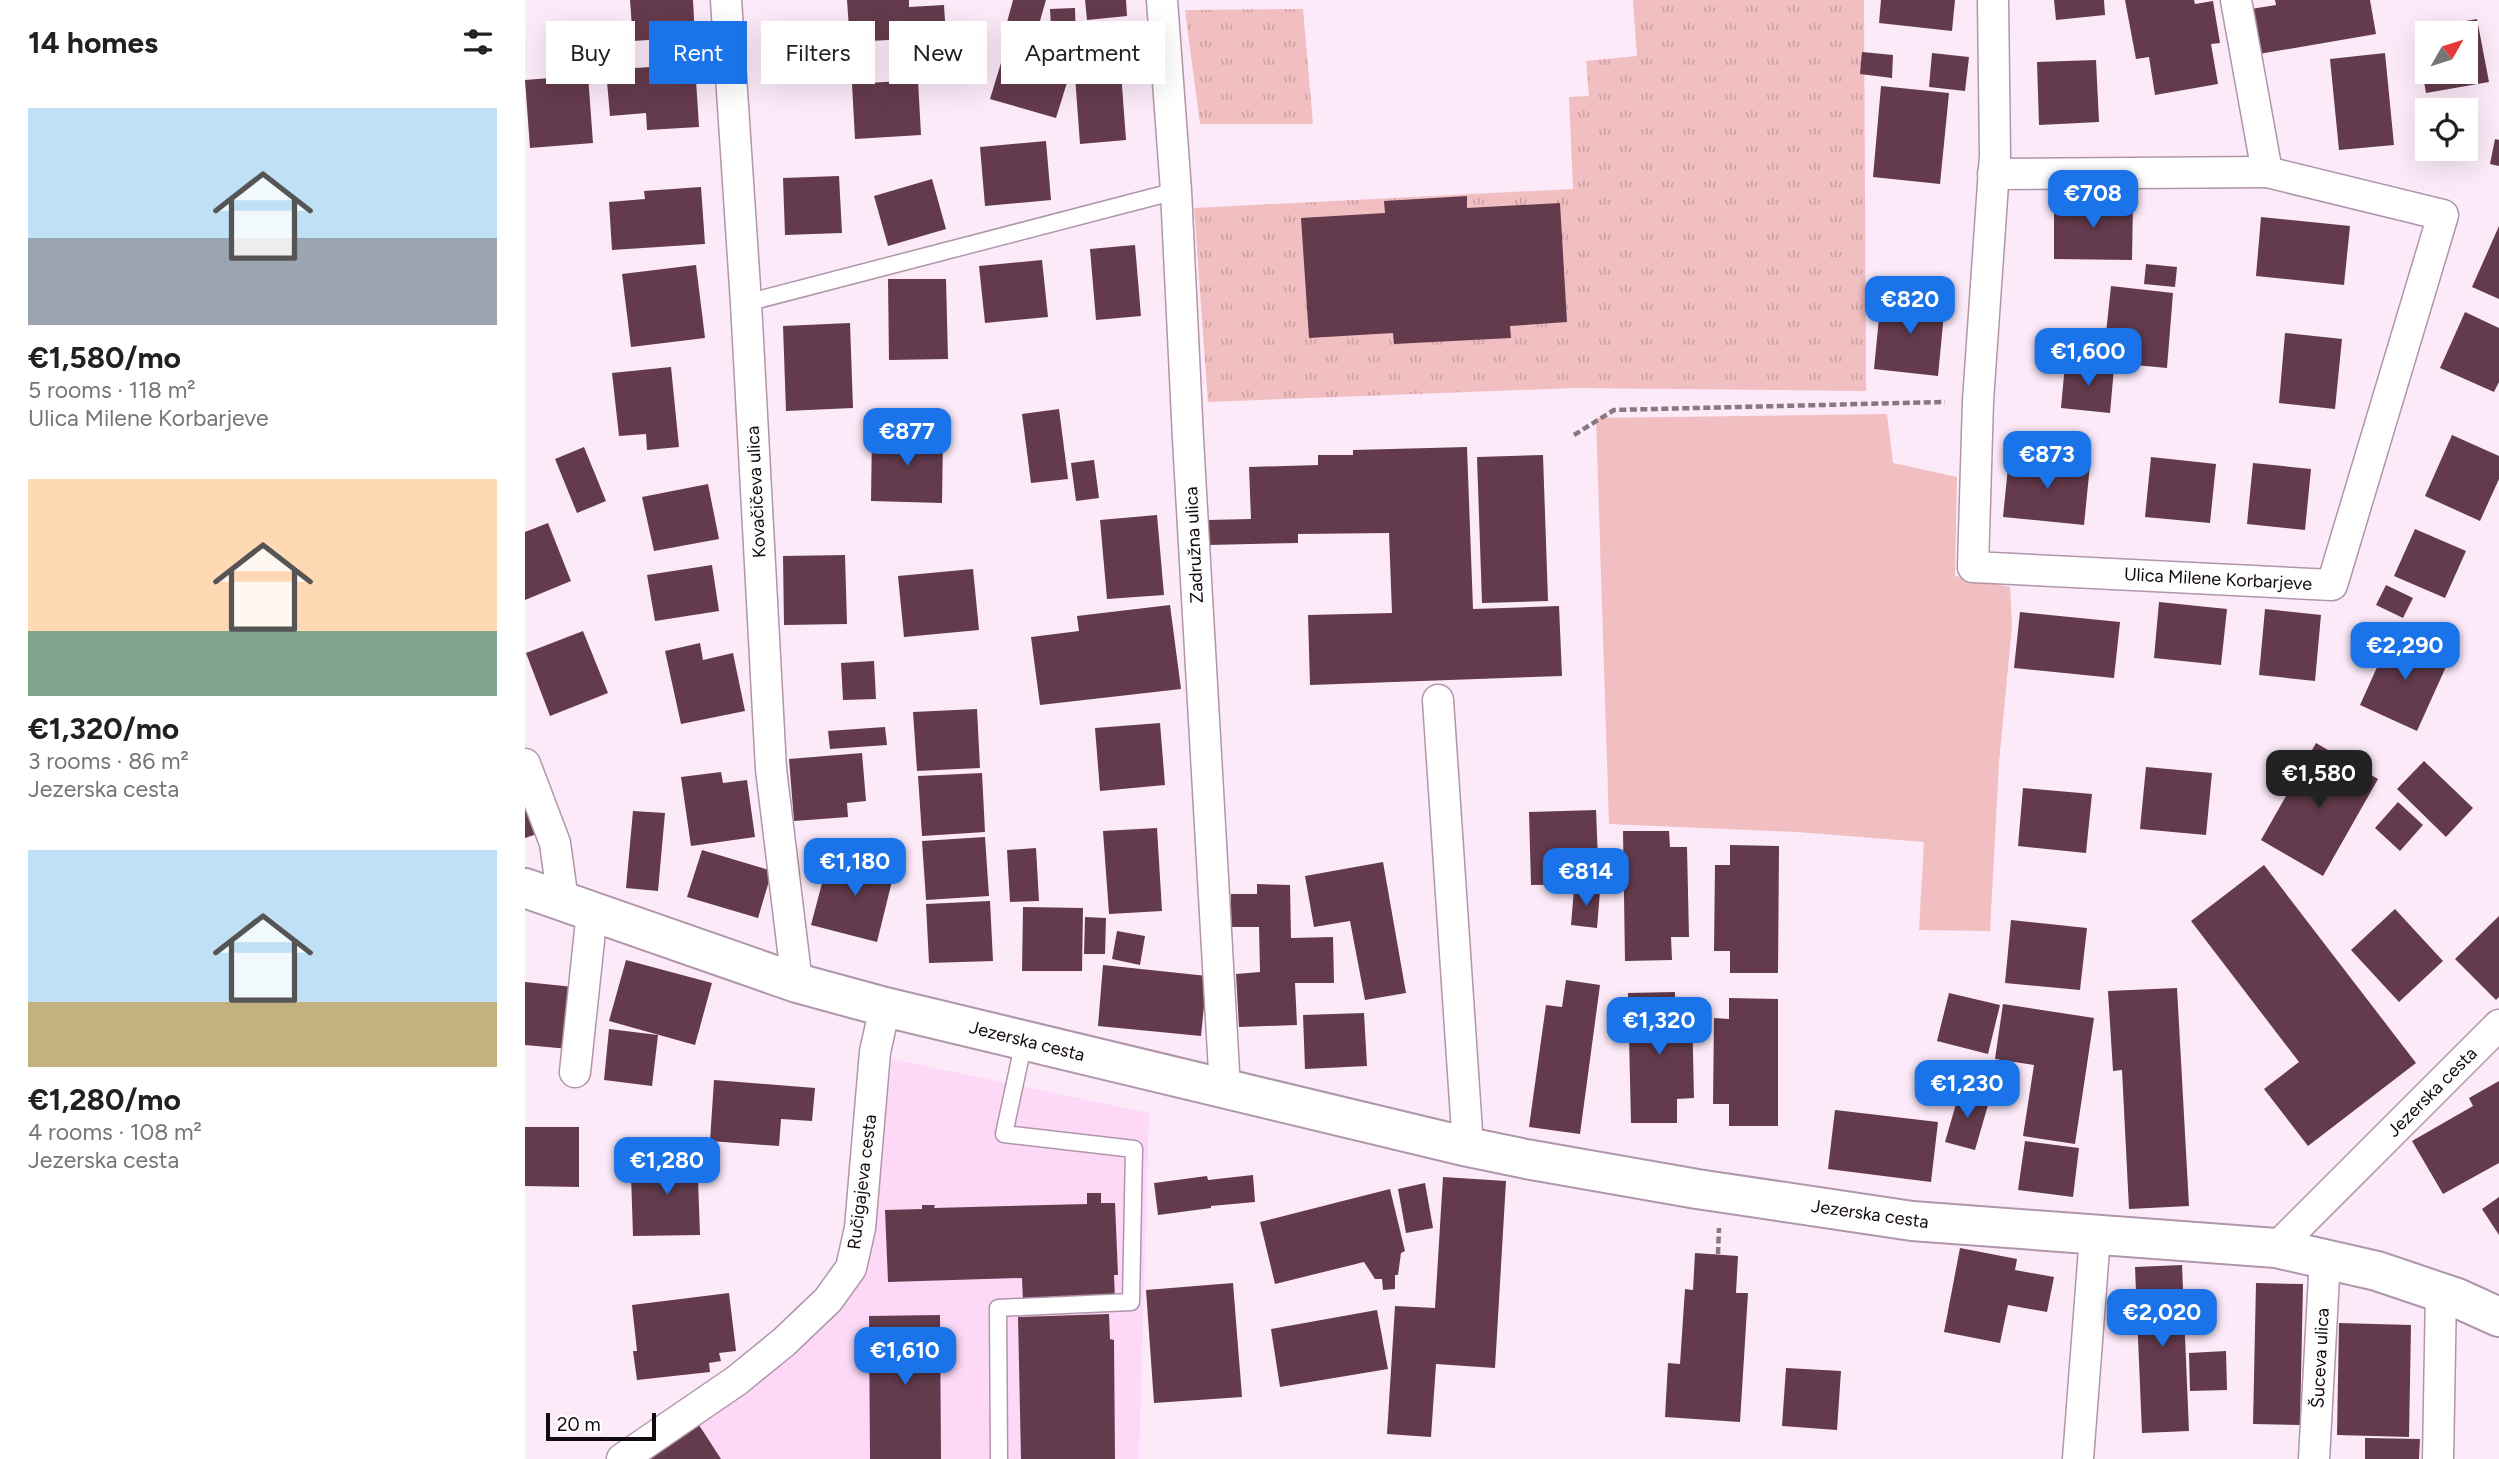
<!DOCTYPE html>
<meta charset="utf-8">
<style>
:root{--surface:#fff;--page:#f2f2f2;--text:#202124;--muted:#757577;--accent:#1a73e8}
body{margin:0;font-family:Figtree,sans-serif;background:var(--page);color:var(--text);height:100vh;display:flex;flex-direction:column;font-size:26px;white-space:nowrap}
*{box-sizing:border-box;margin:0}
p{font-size:23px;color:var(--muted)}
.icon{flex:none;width:38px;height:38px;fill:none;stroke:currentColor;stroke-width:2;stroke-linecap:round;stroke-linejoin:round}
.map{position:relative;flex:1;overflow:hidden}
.details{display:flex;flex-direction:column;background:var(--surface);width:525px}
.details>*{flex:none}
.top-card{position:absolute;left:21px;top:21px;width:665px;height:63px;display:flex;gap:14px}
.needle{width:46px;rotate:51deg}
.buttons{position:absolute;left:1890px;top:21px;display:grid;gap:14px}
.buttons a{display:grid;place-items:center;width:63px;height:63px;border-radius:0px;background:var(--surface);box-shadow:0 7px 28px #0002;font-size:35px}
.scale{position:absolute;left:21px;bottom:18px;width:110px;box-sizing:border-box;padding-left:7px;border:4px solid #130911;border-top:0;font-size:19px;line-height:24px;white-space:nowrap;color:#130911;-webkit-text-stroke:5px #fefefe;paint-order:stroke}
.price{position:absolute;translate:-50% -60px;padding:0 16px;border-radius:14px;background:var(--accent);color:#fff;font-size:23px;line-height:46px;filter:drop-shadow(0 2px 4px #0008)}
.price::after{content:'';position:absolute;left:50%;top:42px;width:21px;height:16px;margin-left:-10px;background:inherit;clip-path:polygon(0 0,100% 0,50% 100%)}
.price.current{background:#222;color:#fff}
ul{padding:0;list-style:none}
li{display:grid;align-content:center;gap:14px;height:371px;padding:0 28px}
li span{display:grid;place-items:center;height:217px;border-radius:0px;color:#555}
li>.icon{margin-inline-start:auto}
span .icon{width:126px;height:126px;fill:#fffc;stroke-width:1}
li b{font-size:30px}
h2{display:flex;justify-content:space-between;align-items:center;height:84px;padding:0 28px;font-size:30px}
.chip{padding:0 24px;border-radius:0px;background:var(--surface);box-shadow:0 7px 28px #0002;font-size:24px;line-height:63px}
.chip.current{background:var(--accent);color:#fff}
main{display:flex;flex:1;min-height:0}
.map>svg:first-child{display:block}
.built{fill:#fdd9f7}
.grass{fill:#f1bec1}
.park{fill:url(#park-tufts)}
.building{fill:#643b4c;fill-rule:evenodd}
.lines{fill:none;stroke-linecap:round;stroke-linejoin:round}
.lane-casing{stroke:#b095ab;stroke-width:19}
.street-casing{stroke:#b095ab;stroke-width:33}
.secondary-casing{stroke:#b095ab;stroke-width:42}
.path{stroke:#857883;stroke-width:4.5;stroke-dasharray:7 3.5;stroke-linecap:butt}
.lane{stroke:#fff;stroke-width:16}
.street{stroke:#fff;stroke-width:30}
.secondary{stroke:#fff;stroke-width:38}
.labels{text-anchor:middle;stroke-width:7;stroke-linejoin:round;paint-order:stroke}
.street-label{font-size:18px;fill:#130911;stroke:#fefefe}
</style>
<main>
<section class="details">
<h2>14 homes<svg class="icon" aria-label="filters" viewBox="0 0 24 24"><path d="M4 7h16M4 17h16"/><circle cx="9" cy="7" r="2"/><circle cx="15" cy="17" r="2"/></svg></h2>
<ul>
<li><span style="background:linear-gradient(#bfe0f5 60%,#9aa5b1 0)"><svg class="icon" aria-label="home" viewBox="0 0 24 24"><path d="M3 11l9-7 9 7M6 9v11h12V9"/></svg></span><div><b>€1,580/mo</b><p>5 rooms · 118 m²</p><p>Ulica Milene Korbarjeve</p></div></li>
<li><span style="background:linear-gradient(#ffd9b3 70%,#7fa58c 0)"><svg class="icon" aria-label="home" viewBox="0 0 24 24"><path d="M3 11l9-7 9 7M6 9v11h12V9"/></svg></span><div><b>€1,320/mo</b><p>3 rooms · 86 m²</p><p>Jezerska cesta</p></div></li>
<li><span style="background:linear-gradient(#bfe0f5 70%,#c2b280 0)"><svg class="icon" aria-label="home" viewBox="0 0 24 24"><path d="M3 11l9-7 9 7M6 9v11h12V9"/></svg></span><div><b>€1,280/mo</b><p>4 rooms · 108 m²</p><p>Jezerska cesta</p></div></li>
</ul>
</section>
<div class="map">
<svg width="1974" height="1459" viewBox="0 0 1974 1459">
<defs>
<pattern id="park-tufts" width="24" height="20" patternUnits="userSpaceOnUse" patternTransform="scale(1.75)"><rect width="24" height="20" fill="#f1bec1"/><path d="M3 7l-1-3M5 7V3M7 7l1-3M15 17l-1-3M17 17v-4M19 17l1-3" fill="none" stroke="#cea2a5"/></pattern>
</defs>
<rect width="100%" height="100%" fill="#fceaf9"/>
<path class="built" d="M367,1059l257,54 -10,346h-493l71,-46 124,-105 24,-37 10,-51z"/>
<path class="grass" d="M1362,414l6,49 64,14 -2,99 55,11 2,39 -13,136 -9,169 -71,-1 5,-88 -127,-10 -188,-8 -13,-406z"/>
<g class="park">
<path d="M1108,0h231l2,391 -293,-3 -365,14 -14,-194 379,-19 -4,-92 20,-1 -3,-35 51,-5z"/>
<path d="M778,9l10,115h-113l-15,-114z"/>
</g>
<g class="building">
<path d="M105,0h63l2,37 -62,4z"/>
<path d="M322,0h62v7l35,-2 2,32 -96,5z"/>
<path d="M488,0h33l-13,45 -30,-8z"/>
<path d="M560,0h41l1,16 -40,4z"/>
<path d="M1356,0h74l-3,31 -73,-8z"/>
<path d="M1529,0h50l1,15 -49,5z"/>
<path d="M1600,0h69l1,4 18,-3 7,42 -9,1 7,40 -63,11 -6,-38 -13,2z"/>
<path d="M1750,0h95l6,34 -117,20 -8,-45 25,-4z"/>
<path d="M550,8l1,36h-24l-2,-35z"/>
<path d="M1952,19l12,63 -63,11 -11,-63zM1902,33h39v39h-39z"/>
<path d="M613,27v19l-37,1v-19z"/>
<path d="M1337,52l31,3 -1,23 -32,-4z"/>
<path d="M479,53l66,20 -14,45 -66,-19z"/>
<path d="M1407,53l37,4 -4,34 -36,-4z"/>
<path d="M1860,53l9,92 -55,5 -9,-91z"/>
<path d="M1571,60l3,62 -60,3 -2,-63z"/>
<path d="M170,64l4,63 -52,3 -1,-17 -36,3 -4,-46z"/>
<path d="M596,72l5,68 -46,4 -5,-68z"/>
<path d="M63,75l5,68 -63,5 -5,-68z"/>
<path d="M393,80l3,55 -66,4 -3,-55z"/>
<path d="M1356,86l68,7 -9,91 -67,-7z"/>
<path d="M1970,139l4,1v26l-9,-2z"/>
<path d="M521,141l5,59 -66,6 -5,-59z"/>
<path d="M314,176l3,57 -57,2 -2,-57z"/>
<path d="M407,179l14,50 -58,17 -14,-50z"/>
<path d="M176,187l4,57 -93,6 -3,-48 36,-3 -1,-8z"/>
<path d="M942,196v12l93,-5 7,119 -57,4 1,12 -117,6 -1,-11 -84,5 -8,-120 84,-5 -1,-12z"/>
<path d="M1529,200l79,1 -1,59 -78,-1z"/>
<path d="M1736,217l89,9 -6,59 -88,-9z"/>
<path d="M1974,226v73l-27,-12z"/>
<path d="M610,245l6,71 -45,4 -6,-71z"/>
<path d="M517,260l6,57 -63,6 -6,-57z"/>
<path d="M1621,264l31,3 -2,20 -31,-3z"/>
<path d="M171,265l9,73 -74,9 -9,-73z"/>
<path d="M363,279h58l2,80 -59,1z"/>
<path d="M1586,286l62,7 -6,75 -64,-6z"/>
<path d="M1356,297l64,6 -7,73 -64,-7z"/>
<path d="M1940,312l34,16v54l-5,10 -54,-24z"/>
<path d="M325,323l3,85 -67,3 -3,-85z"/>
<path d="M1760,333l57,6 -7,70 -56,-6z"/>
<path d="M1540,364l49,4 -4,45 -49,-5z"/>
<path d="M146,367l8,80 -32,3 -1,-16 -27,2 -7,-63z"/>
<path d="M534,409l9,70 -37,4 -9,-69z"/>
<path d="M347,433l71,1 -1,69 -71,-2z"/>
<path d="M1927,435l47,21v23l-19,42 -55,-25z"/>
<path d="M59,447l22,54 -29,12 -22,-54z"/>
<path d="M942,447l6,162 86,-3 3,70 -252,9 -2,-70 84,-2 -3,-80 -91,1v9l-90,2 -1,-25 44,-1 -2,-52 69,-2v-10h35v-5z"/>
<path d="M1018,455l5,146 -66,2 -5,-146z"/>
<path d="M1484,457l81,8 -6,60 -81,-8z"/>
<path d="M1626,457l65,7 -6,59 -65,-6z"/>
<path d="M569,460l5,38 -23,3 -5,-38z"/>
<path d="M1728,463l58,6 -6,61 -58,-6z"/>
<path d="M183,484l11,55 -65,12 -12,-54z"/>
<path d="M632,515l7,80 -57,4 -7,-79z"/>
<path d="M23,523l23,58 -46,19v-68z"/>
<path d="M1890,529l51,22 -21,47 -51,-22z"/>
<path d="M320,555l2,69 -63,1 -1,-69z"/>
<path d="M187,565l7,46 -64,10 -8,-46z"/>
<path d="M448,569l6,61 -75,7 -6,-61z"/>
<path d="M1861,585l27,13 -10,20 -27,-13z"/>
<path d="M1634,602l68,7 -6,56 -67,-7z"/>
<path d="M645,605l11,84 -141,16 -9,-68 48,-6 -2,-15z"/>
<path d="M1740,609l56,6 -6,66 -56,-6z"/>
<path d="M1495,612l100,10 -6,56 -100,-10z"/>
<path d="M58,631l25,62 -58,23 -24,-63z"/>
<path d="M1867,634l57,26 -32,71 -57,-26z"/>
<path d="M175,643l3,17 30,-7 12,58 -64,13 -16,-73z"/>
<path d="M349,661l2,38 -33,1 -2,-37z"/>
<path d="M452,709l3,59 -63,3 -4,-59z"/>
<path d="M635,723l5,62 -65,6 -5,-63z"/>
<path d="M360,727l2,18 -57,4 -2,-18z"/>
<path d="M1791,743l62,36 -55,97 -62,-36z"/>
<path d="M337,753l4,48 -19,2 1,14 -54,4 -5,-62z"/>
<path d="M1899,761l49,47 -27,29 -49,-48z"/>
<path d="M1621,767l66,6 -6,62 -66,-6z"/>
<path d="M196,772l2,11 24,-3 8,57 -64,9 -10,-69z"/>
<path d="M457,773l3,59 -63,4 -4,-60z"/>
<path d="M1498,788l69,6 -6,59 -68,-7z"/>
<path d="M0,798l12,36 -12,4z"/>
<path d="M1873,802l25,23 -23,26 -25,-23z"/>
<path d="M1071,810l3,74 -68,1 -2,-73z"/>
<path d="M108,811l32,2 -7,78 -32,-3z"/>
<path d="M632,828l5,83 -53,3 -6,-83z"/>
<path d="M1098,831h46l1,16h17l2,90h-18l1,23 -47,1z"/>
<path d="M460,837l4,59 -63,4 -4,-59z"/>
<path d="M1205,845l49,1 -1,127h-48v-22h-16l1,-86h15z"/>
<path d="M511,848l3,53 -29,1 -3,-52z"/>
<path d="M177,850l70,21 -14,47 -71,-21z"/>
<path d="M327,854l44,11 -19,77 -66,-17 15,-57 21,6z"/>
<path d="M858,862l23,131 -41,7 -15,-79 -36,6 -9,-51z"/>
<path d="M1739,865l152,198 -108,83 -44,-57 35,-27 -108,-141z"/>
<path d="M732,884l33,1 1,53 42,-1 1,46h-39l2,42 -58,2 -3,-53 24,-2 -1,-45h-28v-33h26z"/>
<path d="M1049,889l26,2 -3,37 -26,-3z"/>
<path d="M465,901l3,60 -64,2 -3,-59z"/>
<path d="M498,907l60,1 -1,63h-60z"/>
<path d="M1870,909l48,52 -44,41 -48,-52z"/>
<path d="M1974,916v81l-3,3 -41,-41z"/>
<path d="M560,917l21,1 -1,36h-21z"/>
<path d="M1486,920l76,8 -7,62 -75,-7z"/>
<path d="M592,931l28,5 -5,29 -28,-6z"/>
<path d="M101,960l86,23 -17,62 -86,-24z"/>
<path d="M578,965l104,11 -6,60 -103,-10z"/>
<path d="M1041,980l34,5 -20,149 -51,-7 17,-122 16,2z"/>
<path d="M0,982l49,5 -5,62 -44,-4z"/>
<path d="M1652,988l12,218 -60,3 -7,-139 -9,1 -5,-80z"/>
<path d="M1150,992v17l17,-1 2,90 -17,1v24h-46l-3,-130z"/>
<path d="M1424,993l51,12 -12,49 -51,-13z"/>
<path d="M1204,998l49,1v127h-49v-22h-16l1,-86 15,1z"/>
<path d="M1478,1004l91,14 -19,126 -52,-8 11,-71 -39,-6z"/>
<path d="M839,1013l3,53 -62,3 -2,-54z"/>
<path d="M84,1029l49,6 -6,51 -48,-6z"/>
<path d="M189,1080l101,8 -3,33 -31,-2 -2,27 -69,-5z"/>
<path d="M1974,1081v82l-56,31 -31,-53 61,-35 -4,-8z"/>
<path d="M1435,1090l30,8 -15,52 -30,-8z"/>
<path d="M1310,1110l103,12 -7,60 -103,-13z"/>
<path d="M0,1127h54v60l-54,-1z"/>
<path d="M1500,1141l54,7 -6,49 -55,-7z"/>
<path d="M172,1151l3,84 -67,1 -2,-62 24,-1v-21z"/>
<path d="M728,1175l2,27 -44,4v2l-53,7 -4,-32 53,-7 1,4z"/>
<path d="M918,1177l63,4 -11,187 -59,-4 -5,73 -44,-3 8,-128 40,2z"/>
<path d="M900,1183l8,45 -27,5 -8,-44z"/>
<path d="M865,1189l15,62 -4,2 -3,22h-3v14l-12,1 -1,-11h-7l-11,-17 -89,22 -15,-62z"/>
<path d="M562,1193h14v10h14l3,72h-4l1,24 -92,3 -1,-24 -134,4 -3,-72 37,-1v-4h13l-1,3 153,-4z"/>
<path d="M1974,1197v38l-17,-26z"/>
<path d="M1435,1248l57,11 -2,11 39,7 -7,35 -39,-7 -8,38 -56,-11z"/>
<path d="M1170,1253l43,3 -2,37h12l-8,129 -75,-5 3,-54 12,1 5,-75 8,1z"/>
<path d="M1657,1265l7,166 -47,2 -7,-166z"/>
<path d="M708,1283l9,114 -88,6 -8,-113z"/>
<path d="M1731,1283l47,1 -3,141 -47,-1z"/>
<path d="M204,1293l7,58 -17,2 2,8 -12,2 1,9 -73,8 -4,-29h4l-5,-46z"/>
<path d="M852,1310l11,59 -108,18 -9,-58z"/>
<path d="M584,1314l1,25 4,1 1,119h-94l-3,-142z"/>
<path d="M415,1315l1,144h-71l-1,-143z"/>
<path d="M1814,1323l72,2 -2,112 -72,-2z"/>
<path d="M1701,1351l1,39 -37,1 -1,-38z"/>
<path d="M1261,1368l55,3 -4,59 -55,-4z"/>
<path d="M174,1425l22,34h-73z"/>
<path d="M1840,1438l55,1 -1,20h-54z"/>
</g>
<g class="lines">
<g class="lane-casing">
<g id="lane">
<path d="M221,303l430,-112"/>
<path d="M474,1459l-1,-151 133,-6 3,-153 -130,-15 20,-93"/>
</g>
</g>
<g class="street-casing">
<g id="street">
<path d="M201,0l20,303 25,466 26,214"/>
<path d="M637,0l14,191 12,248 37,650"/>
<path d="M1468,0l2,155 -17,246 -5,166 359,18 111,-370 -176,-43 -31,-172"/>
<path d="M1468,174l274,-2"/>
<path d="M913,700l30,447"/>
<path d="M0,764l30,79 8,58"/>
<path d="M50,1072l17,-160"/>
<path d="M1751,1248l223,-223"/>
<path d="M97,1459l114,-78 48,-39 44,-42 23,-32 9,-40 15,-176 10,-45"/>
<path d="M1553,1459l17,-223"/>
<path d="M1789,1459l11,-201"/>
<path d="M1913,1459l3,-167"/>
</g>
</g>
<g class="secondary-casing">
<path id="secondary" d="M0,888l272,95 88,24 583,140 58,12 171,30 215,32 364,27 101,23 80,27 42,19"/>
</g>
<g class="path">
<path d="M1049,435l40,-25 331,-8"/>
<path d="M1193,1254l1,-26"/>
</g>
<use href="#lane" class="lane"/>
<use href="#street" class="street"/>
<use href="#secondary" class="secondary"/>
</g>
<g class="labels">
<g class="street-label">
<text transform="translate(231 492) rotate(-93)" y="6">Kovačičeva ulica</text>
<text transform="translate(669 545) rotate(-93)" y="6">Zadružna ulica</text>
<text transform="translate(1693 579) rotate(3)" y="6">Ulica Milene Korbarjeve</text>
<text transform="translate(502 1041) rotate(14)" y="6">Jezerska cesta</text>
<text transform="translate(1907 1092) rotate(-45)" y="6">Jezerska cesta</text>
<text transform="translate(337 1182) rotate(-83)" y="6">Ručigajeva cesta</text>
<text transform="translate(1345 1214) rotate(8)" y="6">Jezerska cesta</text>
<text transform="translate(1795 1358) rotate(-87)" y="6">Šuceva ulica</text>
</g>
</g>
</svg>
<div class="buttons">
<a><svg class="needle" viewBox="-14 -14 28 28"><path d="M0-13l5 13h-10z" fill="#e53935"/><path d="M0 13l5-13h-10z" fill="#757577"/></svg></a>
<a><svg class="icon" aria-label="locate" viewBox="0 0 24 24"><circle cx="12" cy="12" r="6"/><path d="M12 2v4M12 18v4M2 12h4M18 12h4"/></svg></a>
</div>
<div class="scale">20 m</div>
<b class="price" style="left:1568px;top:230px">€708</b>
<b class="price" style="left:1385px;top:336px">€820</b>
<b class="price" style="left:1563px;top:388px">€1,600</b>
<b class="price" style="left:382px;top:468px">€877</b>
<b class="price" style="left:1522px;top:491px">€873</b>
<b class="price" style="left:1880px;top:682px">€2,290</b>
<b class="price current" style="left:1794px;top:810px">€1,580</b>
<b class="price" style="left:330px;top:898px">€1,180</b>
<b class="price" style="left:1061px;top:908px">€814</b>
<b class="price" style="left:1134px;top:1057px">€1,320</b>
<b class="price" style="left:1442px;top:1120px">€1,230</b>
<b class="price" style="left:142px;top:1197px">€1,280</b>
<b class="price" style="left:1637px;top:1349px">€2,020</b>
<b class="price" style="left:380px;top:1387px">€1,610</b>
<div class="top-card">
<a class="chip">Buy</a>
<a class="chip current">Rent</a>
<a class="chip">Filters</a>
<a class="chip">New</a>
<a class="chip">Apartment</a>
</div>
</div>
</main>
